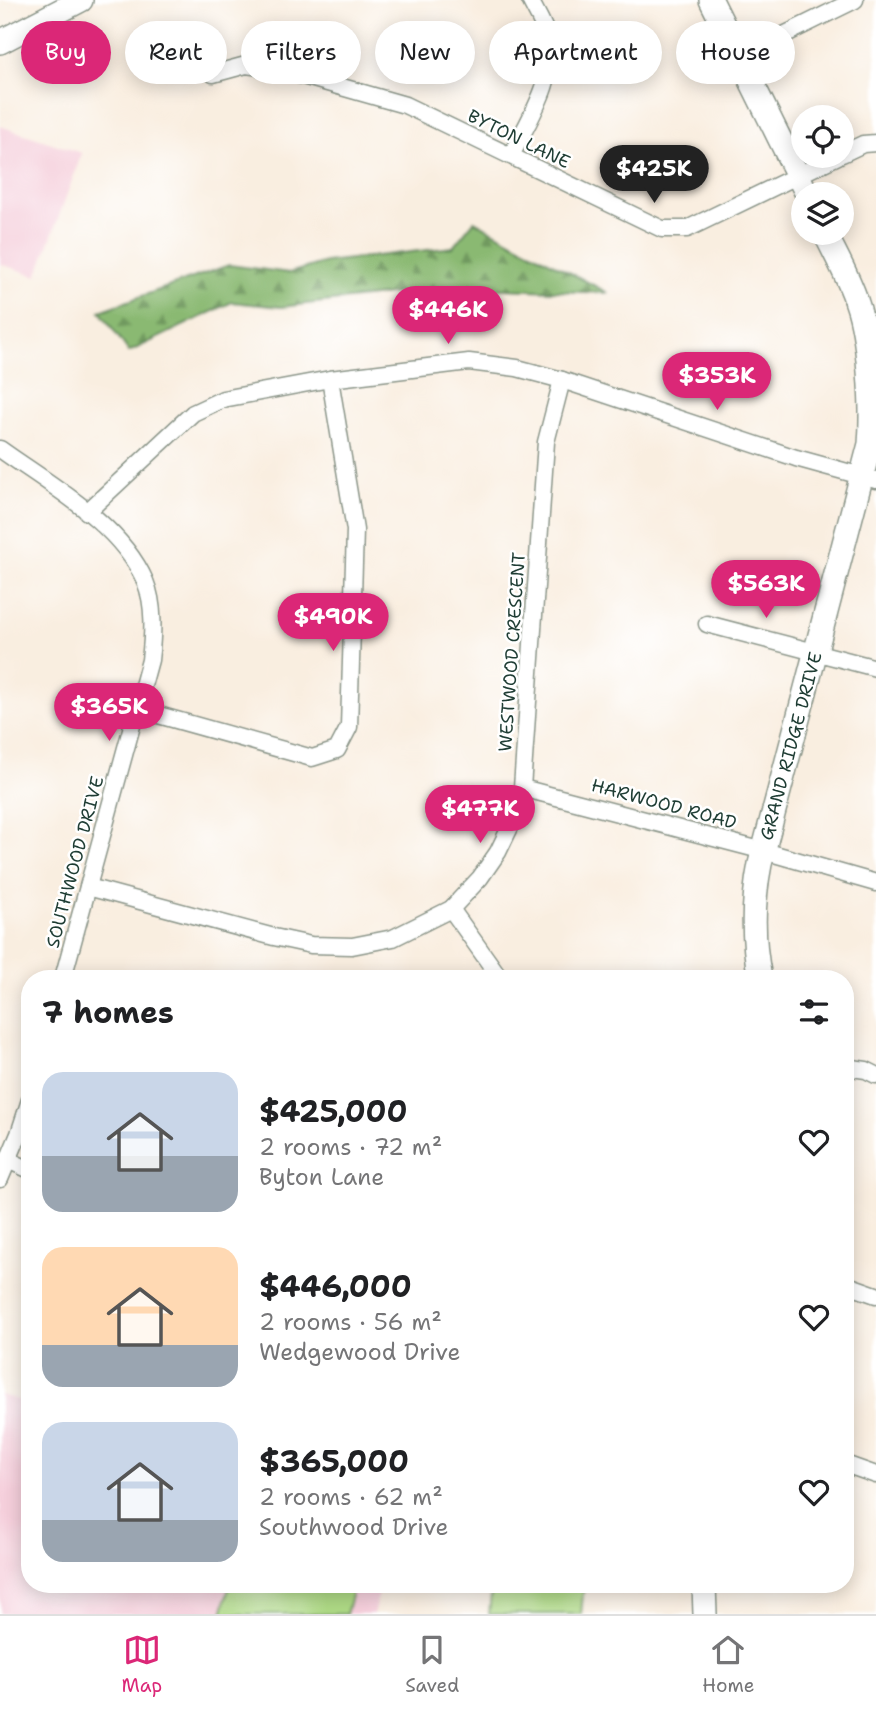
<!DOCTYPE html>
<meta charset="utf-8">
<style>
:root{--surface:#fff;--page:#f6f6f6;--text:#202124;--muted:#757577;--line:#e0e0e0;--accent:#db2777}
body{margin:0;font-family:"Shantell Sans",sans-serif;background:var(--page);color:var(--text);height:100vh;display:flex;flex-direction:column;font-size:26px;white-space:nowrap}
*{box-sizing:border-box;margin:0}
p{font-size:23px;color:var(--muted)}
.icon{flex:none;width:38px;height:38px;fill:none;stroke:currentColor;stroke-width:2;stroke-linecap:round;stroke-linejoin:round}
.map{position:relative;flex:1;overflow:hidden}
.panel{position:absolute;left:21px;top:970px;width:833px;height:623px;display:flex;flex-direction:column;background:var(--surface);border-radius:28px;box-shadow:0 4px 18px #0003}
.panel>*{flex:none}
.guide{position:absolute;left:21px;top:21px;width:835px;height:63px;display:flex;gap:14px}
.fabs{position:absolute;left:791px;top:105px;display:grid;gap:14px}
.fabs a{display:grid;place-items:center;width:63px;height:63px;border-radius:50%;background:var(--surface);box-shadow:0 4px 18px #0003;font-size:35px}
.price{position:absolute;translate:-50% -60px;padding:0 16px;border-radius:24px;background:var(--accent);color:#fff;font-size:23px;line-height:46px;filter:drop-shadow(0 2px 4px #0008)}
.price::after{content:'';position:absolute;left:50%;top:42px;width:21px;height:16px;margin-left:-10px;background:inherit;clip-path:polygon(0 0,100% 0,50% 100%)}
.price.selected{background:#222;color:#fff}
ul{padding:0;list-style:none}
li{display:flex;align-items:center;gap:21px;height:175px;padding:0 21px}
li span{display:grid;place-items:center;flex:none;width:196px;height:140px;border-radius:21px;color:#555}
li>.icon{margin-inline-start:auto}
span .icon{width:84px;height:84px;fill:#fffc;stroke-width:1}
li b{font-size:30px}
h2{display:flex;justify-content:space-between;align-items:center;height:84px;padding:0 21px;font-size:30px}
.tag{padding:0 24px;border-radius:32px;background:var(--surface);box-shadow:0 4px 18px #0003;font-size:24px;line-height:63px}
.tag.selected{background:var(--accent);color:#fff}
.tabs{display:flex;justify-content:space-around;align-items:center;height:98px;border-top:2px solid var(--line);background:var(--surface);font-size:19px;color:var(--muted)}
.tabs a{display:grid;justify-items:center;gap:4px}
.tabs .selected{color:var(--accent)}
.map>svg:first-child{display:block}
.built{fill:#f5cfdb}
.forest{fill:url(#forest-firs);stroke:#547b53;stroke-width:2}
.pitch{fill:#aed985;stroke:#668b5c;stroke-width:2}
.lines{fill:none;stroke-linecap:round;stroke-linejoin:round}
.street-casing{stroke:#8c968a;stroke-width:19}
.secondary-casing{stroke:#8c968a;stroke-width:26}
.street{stroke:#fff;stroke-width:16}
.secondary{stroke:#fff;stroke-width:23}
.labels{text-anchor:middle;stroke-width:5;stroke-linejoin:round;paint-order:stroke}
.street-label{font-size:18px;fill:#1f3d34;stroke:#fff}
</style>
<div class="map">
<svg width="876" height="1614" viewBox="0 0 876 1614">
<defs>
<pattern id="forest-firs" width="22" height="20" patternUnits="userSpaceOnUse" patternTransform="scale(1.75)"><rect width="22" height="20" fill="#8ab972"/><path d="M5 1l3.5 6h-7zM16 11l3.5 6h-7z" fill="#70985e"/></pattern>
</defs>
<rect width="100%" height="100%" fill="#fff"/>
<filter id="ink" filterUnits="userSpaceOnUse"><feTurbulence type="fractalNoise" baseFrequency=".0143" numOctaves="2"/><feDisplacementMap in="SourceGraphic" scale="14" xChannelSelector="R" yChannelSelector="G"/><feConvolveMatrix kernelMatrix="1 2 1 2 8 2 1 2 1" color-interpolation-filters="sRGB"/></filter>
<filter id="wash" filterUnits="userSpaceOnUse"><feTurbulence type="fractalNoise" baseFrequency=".00686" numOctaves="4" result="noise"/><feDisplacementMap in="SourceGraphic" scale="28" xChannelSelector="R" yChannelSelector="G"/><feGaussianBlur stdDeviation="1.57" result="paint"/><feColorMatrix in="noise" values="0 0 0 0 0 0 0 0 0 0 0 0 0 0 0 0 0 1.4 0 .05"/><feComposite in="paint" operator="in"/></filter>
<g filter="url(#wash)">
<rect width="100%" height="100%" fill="#f9eee0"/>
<g class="built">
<path d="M0,126l82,27 -45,123 -37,-12z"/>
<path d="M0,1395l30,8v181h352l-9,30h-373z"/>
</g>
<path class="forest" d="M474,221l134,72 -158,-6 -169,20 -49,-5 -103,50 -29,-41 129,-46 60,8 37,-11 127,-15z"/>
<g class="pitch">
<path d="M230,1584h124l-8,30h-124z"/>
<path d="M492,1584h92l-3,30h-92z"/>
</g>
</g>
<g filter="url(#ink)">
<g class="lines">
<g class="street-casing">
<g id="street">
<path d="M739,57l116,-57"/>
<path d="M213,74l33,-9 36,5 123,35 257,124h25l151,-73"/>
<path d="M842,154l21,-10 13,-1"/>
<path d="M511,156c16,-34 47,-77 37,-117 -3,-13 -12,-27 -18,-39"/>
<path d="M0,449c50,36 120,74 145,132 10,24 8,53 5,79l-87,318"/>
<path d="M87,512l106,-99 30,-14 107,-20 139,-17 48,6 45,12 234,78 80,22"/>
<path d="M707,624l169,44"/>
<path d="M137,709l175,49 25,-8 12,-23 6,-197 -25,-151"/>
<path d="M522,788l242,63 112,32"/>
<path d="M88,887l186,50 37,8 41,1 41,-8 58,-29 29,-31 18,-26 14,-29 10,-35 24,-346 16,-62"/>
<path d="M451,909l49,69"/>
<path d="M845,1067l21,3 10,5"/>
<path d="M8,1160l22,10"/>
<path d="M0,1179l19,-45 11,-34"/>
<path d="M845,1284l31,11"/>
<path d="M845,1464l31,11"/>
</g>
</g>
<g class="secondary-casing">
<g id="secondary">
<path d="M711,0l96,194"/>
<path d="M0,42l81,-42"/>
<path d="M760,978c-8,-39 -8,-74 0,-114l110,-420c3,-36 -1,-107 -13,-141 -8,-25 -21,-47 -32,-70"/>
<path d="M704,1584l1,30"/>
</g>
</g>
<use href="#street" class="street"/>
<use href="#secondary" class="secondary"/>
</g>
</g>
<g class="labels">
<g class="street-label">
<text transform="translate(519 139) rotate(26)" y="6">BYTON LANE</text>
<text transform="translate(512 652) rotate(-86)" y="6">WESTWOOD CRESCENT</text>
<text transform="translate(791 746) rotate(-75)" y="6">GRAND RIDGE DRIVE</text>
<text transform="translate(664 804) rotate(15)" y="6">HARWOOD ROAD</text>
<text transform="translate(75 862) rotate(-75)" y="6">SOUTHWOOD DRIVE</text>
</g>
</g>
</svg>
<div class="fabs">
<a><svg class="icon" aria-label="locate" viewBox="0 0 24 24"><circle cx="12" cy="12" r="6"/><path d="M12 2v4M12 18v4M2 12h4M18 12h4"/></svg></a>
<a><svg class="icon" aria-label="layers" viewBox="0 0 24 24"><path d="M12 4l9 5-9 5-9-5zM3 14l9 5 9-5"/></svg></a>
</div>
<b class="price selected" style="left:654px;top:205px">$425K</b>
<b class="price" style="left:448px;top:346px">$446K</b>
<b class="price" style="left:717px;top:412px">$353K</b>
<b class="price" style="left:766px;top:620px">$563K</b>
<b class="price" style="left:333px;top:653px">$490K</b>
<b class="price" style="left:109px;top:743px">$365K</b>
<b class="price" style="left:480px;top:845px">$477K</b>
<div class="guide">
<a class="tag selected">Buy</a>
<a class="tag">Rent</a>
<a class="tag">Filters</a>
<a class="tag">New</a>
<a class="tag">Apartment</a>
<a class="tag">House</a>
</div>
<section class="panel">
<h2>7 homes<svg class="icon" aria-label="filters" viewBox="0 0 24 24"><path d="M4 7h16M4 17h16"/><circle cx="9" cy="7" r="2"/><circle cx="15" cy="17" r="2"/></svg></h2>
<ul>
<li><span style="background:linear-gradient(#c9d6e8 60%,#9aa5b1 0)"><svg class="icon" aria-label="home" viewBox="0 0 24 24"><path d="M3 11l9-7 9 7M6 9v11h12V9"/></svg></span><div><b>$425,000</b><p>2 rooms · 72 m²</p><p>Byton Lane</p></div><svg class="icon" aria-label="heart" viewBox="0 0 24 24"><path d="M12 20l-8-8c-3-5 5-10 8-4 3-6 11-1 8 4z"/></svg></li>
<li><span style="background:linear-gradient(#ffd9b3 70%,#9aa5b1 0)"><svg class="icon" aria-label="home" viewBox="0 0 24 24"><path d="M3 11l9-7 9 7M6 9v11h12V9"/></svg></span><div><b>$446,000</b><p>2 rooms · 56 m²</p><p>Wedgewood Drive</p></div><svg class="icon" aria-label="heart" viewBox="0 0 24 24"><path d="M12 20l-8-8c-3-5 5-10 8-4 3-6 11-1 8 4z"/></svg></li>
<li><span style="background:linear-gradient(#c9d6e8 70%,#9aa5b1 0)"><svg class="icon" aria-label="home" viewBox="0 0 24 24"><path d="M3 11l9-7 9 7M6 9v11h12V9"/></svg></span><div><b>$365,000</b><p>2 rooms · 62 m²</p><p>Southwood Drive</p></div><svg class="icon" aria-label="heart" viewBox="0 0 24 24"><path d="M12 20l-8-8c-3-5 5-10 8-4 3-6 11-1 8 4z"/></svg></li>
</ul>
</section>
</div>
<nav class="tabs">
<a class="selected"><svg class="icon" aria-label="map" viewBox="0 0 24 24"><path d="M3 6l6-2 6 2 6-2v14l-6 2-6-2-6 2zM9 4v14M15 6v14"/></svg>Map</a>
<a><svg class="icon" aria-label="saved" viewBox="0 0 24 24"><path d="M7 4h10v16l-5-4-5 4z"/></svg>Saved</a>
<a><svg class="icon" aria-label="home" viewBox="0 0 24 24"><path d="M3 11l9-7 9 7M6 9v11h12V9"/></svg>Home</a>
</nav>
